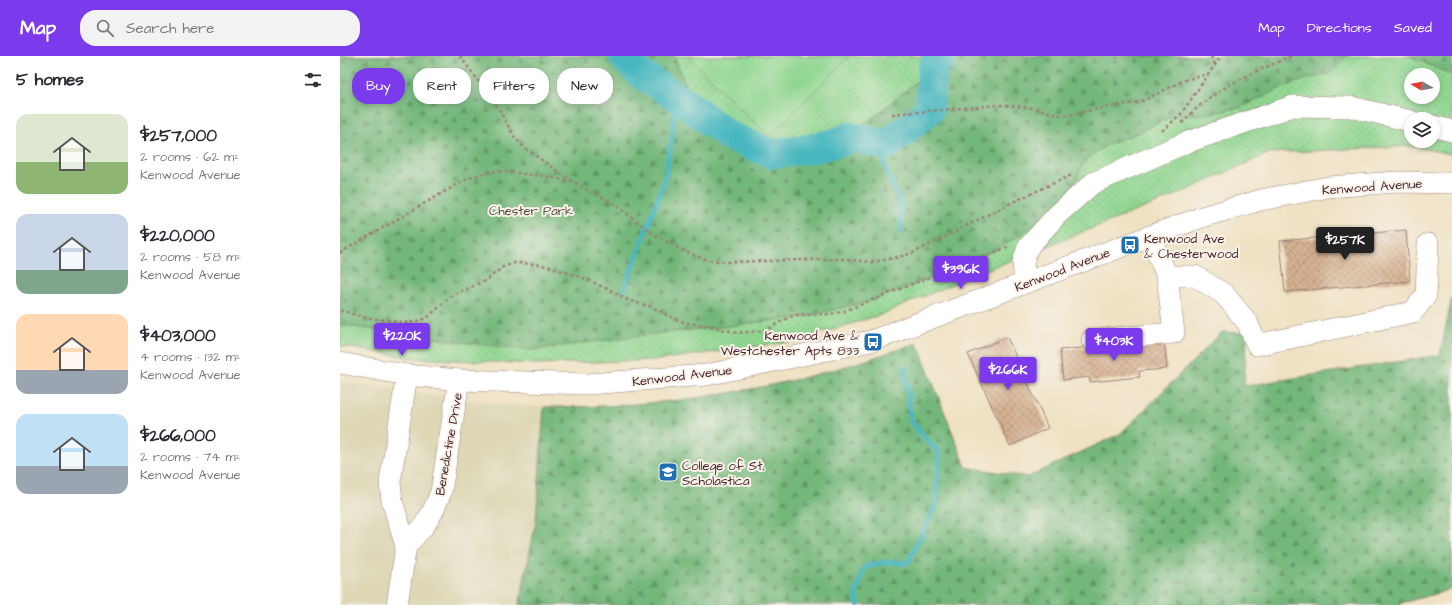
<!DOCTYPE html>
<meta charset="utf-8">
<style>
:root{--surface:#fff;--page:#f2f2f3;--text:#2b2b33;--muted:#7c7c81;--accent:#7c3aed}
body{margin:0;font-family:"Architects Daughter",sans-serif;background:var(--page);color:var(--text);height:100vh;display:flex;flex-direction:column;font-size:15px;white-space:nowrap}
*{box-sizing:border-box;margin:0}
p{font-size:13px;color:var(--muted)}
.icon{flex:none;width:22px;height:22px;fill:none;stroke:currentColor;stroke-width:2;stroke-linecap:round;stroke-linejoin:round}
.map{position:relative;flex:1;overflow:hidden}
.side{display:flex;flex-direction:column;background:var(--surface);width:340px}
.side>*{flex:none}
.banner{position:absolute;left:12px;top:12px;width:380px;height:36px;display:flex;gap:8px}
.needle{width:26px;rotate:279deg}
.fabs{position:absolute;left:1064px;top:12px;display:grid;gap:8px}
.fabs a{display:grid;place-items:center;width:36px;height:36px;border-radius:50%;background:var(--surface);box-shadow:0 2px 6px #0003;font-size:20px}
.price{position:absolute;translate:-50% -34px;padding:0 9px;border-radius:4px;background:var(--accent);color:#fff;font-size:13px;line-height:26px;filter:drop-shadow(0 1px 2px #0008)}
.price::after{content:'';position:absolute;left:50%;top:24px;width:12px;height:9px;margin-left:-6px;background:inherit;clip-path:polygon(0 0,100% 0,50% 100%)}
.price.on{background:#222;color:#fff}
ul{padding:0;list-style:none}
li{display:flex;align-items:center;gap:12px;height:100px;padding:0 16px}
li span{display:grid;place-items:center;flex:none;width:112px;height:80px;border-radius:12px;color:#555}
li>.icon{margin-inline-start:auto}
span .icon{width:48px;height:48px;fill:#fffc;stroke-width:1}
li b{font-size:17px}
h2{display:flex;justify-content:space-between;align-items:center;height:48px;padding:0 16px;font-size:17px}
.tag{padding:0 14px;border-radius:16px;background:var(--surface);box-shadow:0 2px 6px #0003;font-size:14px;line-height:36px}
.tag.on{background:var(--accent);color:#fff}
header{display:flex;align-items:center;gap:24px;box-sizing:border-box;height:56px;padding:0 20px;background:var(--accent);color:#fff}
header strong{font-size:19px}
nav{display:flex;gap:22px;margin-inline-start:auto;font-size:14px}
.search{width:280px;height:36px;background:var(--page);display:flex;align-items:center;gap:10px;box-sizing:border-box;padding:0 14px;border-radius:16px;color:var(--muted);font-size:15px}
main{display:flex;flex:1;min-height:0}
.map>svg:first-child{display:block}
.built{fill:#ded8b7}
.grass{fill:url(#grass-dots);stroke:#6c7a5e;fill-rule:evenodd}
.forest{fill:url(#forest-firs);stroke:#5e6b52}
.garden{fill:#8fd690;stroke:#6c7a5e}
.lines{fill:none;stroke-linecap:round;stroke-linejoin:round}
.stream{stroke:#48b7c0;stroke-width:5}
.river{stroke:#48b7c0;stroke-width:30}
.building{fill:url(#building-cross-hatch)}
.minor-casing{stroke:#9c8077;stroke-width:22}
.path{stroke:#9c8077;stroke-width:2.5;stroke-dasharray:3 3;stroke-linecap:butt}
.minor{stroke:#fff;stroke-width:21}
.labels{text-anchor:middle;stroke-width:4;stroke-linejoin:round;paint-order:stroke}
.street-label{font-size:13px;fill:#4a1f2b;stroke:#f7f3e8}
.park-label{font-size:13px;fill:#5b4d44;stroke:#f7f3e8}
.poi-label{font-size:13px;fill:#4a1f2b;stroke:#f7f3e8;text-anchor:start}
</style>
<header>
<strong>Map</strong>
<div class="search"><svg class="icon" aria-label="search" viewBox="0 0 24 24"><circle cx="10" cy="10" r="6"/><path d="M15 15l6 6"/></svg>Search here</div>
<nav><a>Map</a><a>Directions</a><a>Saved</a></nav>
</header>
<main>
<section class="side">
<h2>5 homes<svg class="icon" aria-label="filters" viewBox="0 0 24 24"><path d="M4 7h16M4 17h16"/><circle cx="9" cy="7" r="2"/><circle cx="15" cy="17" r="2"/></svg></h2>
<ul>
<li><span style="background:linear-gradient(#dfe7d0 60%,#8fb573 0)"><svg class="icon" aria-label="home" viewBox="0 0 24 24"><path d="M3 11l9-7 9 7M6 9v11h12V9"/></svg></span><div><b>$257,000</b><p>2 rooms · 62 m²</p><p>Kenwood Avenue</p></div></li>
<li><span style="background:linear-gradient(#c9d6e8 70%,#7fa58c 0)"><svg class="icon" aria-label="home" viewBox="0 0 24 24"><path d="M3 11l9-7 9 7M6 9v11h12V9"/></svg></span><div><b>$220,000</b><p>2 rooms · 58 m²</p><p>Kenwood Avenue</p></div></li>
<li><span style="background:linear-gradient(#ffd9b3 70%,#9aa5b1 0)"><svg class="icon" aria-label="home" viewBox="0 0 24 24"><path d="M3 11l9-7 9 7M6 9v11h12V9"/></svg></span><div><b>$403,000</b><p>4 rooms · 132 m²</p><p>Kenwood Avenue</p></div></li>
<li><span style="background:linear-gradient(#bfe0f5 65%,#9aa5b1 0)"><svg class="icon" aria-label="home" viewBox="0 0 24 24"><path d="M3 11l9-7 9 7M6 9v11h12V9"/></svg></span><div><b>$266,000</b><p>2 rooms · 74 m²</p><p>Kenwood Avenue</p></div></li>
</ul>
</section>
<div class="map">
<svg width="1112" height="549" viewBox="0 0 1112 549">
<defs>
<pattern id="grass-dots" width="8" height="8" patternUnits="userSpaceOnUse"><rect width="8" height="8" fill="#8fd690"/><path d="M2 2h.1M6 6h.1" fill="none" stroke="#7db77c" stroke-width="1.8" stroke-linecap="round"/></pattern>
<pattern id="forest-firs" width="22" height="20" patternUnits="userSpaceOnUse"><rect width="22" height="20" fill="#73b77a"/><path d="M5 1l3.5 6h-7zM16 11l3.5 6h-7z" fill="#609464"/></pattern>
<pattern id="building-cross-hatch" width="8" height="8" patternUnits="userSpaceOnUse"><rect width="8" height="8" fill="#d7b393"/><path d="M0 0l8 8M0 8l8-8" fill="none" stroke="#b09178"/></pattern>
</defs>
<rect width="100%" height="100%" fill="#f7f3e8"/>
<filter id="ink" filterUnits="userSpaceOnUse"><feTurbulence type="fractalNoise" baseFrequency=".025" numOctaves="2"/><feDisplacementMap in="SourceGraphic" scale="8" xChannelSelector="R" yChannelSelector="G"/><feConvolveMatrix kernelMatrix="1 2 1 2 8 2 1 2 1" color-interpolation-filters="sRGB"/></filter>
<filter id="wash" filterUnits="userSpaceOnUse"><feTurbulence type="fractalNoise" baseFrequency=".012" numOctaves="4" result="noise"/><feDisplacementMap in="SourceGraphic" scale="16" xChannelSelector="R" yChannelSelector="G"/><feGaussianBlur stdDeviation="0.9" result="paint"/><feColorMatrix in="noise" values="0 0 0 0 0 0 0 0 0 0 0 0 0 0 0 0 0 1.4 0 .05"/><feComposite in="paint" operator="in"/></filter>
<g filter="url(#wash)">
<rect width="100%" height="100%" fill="#efe1c3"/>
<path class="built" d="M577,287l49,124 257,43 177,95h-1060v-223l150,21 54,4 81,-2 47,-4 109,-18 71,-18z"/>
<path class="grass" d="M0,0h1112v98l-43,-8 -140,7 -95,43 -205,81 -86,37 -88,27 -138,19 -120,4 -124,-6 -73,-12zM1071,19h22v22h-22zM1071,63h22v22h-22z"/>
<g class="forest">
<path d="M0,0h334l11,28 31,42 49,17 47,-3 43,-9 35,-27 56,-48h401l-17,18 -24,5 -27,10 -40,19 -32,6 -35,2 -34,17 -30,11 -23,16 -15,33 -23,24 -47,31 -60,26 -66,26 -66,16 -85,11 -72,7 -119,16 -49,-5 -143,-20z"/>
<path d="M1069,0h43v19z"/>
<path d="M1112,241v291l-13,5 -38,10 -1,2h-881l17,-83 8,-115c90,1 179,-9 266,-31 36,-9 72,-21 107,-33l49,124 62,10 92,-43 102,-102 25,1 -3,53 196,-31z"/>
</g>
<path class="garden" d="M348,0h162l-81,81z"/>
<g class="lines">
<g class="stream">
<path d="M547,89l-3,18 16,40 1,27"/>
<path d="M284,234l40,-108 9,-52 2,-32"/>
<path d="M518,549l-2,-10 8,-28 22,-5 22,1 28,-60 3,-50 -28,-31 -6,-55"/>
</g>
<path class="river" d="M283,0l15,16 52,34 39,30 43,18 42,-6 29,-7 6,-4 38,8 42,-35 4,-44 9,-10"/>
</g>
<g id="blocks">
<g class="building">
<path d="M1066,174l4,51 -125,11 -5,-51z"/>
<path d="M667,281l41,91 -38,18 -42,-92z"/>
<path d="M824,283l3,30 -28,2 1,6 -50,5 -1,-5 -26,3 -3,-30 31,-3 1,5 40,-4v-5z"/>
</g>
</g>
</g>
<g filter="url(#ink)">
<use href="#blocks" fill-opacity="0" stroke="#9c8077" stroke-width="1"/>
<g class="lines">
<g class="minor-casing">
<g id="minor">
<path d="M1093,70l19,5"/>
<path d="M810,180l17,40h28l29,18 23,28 10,23 156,-33 13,-17 2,-51"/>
<path d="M685,227l-2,-20 5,-16 29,-32 36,-32 92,-40 108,-37 58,1 60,14"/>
<path d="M752,284l82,-7 -7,-57"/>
<path d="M0,307l67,12 52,5 129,4 118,-9 165,-34 279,-105 55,-20 56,-16 67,-13 69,-5 55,1"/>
<path d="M66,490l18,-20 9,-15 8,-19 18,-112"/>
<path d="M57,549l9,-59 -14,-45 -2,-19 17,-107"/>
</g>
</g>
<g class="path">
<path d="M120,0l37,50 18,32 11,11 47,33 40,21 39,30 31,18 25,9 18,2 117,-3 29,3 23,-4 18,-5 102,-52 57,-26"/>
<path d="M871,0l4,9"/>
<path d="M552,58l108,-9 33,3 32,8 37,-8 38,-6 45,-22 22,-6"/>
<path d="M842,67c7,-7 14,-15 22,-21 25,-20 58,-33 87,-46"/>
<path d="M822,75l19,-17 40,-58"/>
<path d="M0,197l104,-61 23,-13 19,-7 12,-1 46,5 26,5"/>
<path d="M0,255h4l18,6 48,6 17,-5 25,-23 33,-14 18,-14 12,-4 21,1 15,3 35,12 26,12 18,10 22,6 19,10 15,6 19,2 33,8 29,-3 13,-8 14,-7 35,-1 13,-2 116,-46 50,-19"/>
</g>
<use href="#minor" class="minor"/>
</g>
</g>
<defs>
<g id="bus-square" transform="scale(1)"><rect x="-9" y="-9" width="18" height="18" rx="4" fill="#1f6fb2" stroke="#f7f3e8"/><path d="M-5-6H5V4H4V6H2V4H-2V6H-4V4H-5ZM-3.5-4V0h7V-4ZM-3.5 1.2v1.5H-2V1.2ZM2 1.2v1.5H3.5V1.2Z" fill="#fff"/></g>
<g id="university-square" transform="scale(1)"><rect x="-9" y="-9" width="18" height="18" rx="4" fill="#1f6fb2" stroke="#f7f3e8"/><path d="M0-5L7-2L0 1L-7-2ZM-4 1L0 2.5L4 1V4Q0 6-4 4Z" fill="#fff"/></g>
</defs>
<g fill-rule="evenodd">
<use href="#bus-square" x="790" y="189"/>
<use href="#bus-square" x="533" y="286"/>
<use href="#university-square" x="328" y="416"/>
</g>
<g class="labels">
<g class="street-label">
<text transform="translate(1032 130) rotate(-4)" y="5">Kenwood Avenue</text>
<text transform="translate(722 213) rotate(-21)" y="5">Kenwood Avenue</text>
<text transform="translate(342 319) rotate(-7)" y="5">Kenwood Avenue</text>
<text transform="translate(108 388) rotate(-80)" y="5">Benedictine Drive</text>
</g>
<g class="park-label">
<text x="191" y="159">Chester Park</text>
</g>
<g class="poi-label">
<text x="804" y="187">Kenwood Ave<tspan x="804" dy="15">&amp; Chesterwood</tspan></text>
<text x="519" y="284" text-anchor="end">Kenwood Ave &amp;<tspan x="519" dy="15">Westchester Apts 833</tspan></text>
<text x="342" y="414">College of St.<tspan x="342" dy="15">Scholastica</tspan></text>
</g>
</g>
</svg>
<div class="fabs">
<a><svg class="needle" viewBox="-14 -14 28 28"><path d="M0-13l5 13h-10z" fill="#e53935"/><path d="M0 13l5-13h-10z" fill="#7c7c81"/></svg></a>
<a><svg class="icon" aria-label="layers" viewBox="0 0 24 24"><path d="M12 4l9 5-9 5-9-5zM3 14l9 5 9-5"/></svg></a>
</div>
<b class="price on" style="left:1005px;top:205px">$257K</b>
<b class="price" style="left:621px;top:234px">$396K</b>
<b class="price" style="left:62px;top:301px">$220K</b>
<b class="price" style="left:774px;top:306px">$403K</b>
<b class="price" style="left:668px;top:335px">$266K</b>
<div class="banner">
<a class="tag on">Buy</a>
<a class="tag">Rent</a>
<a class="tag">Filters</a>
<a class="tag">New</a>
</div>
</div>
</main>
